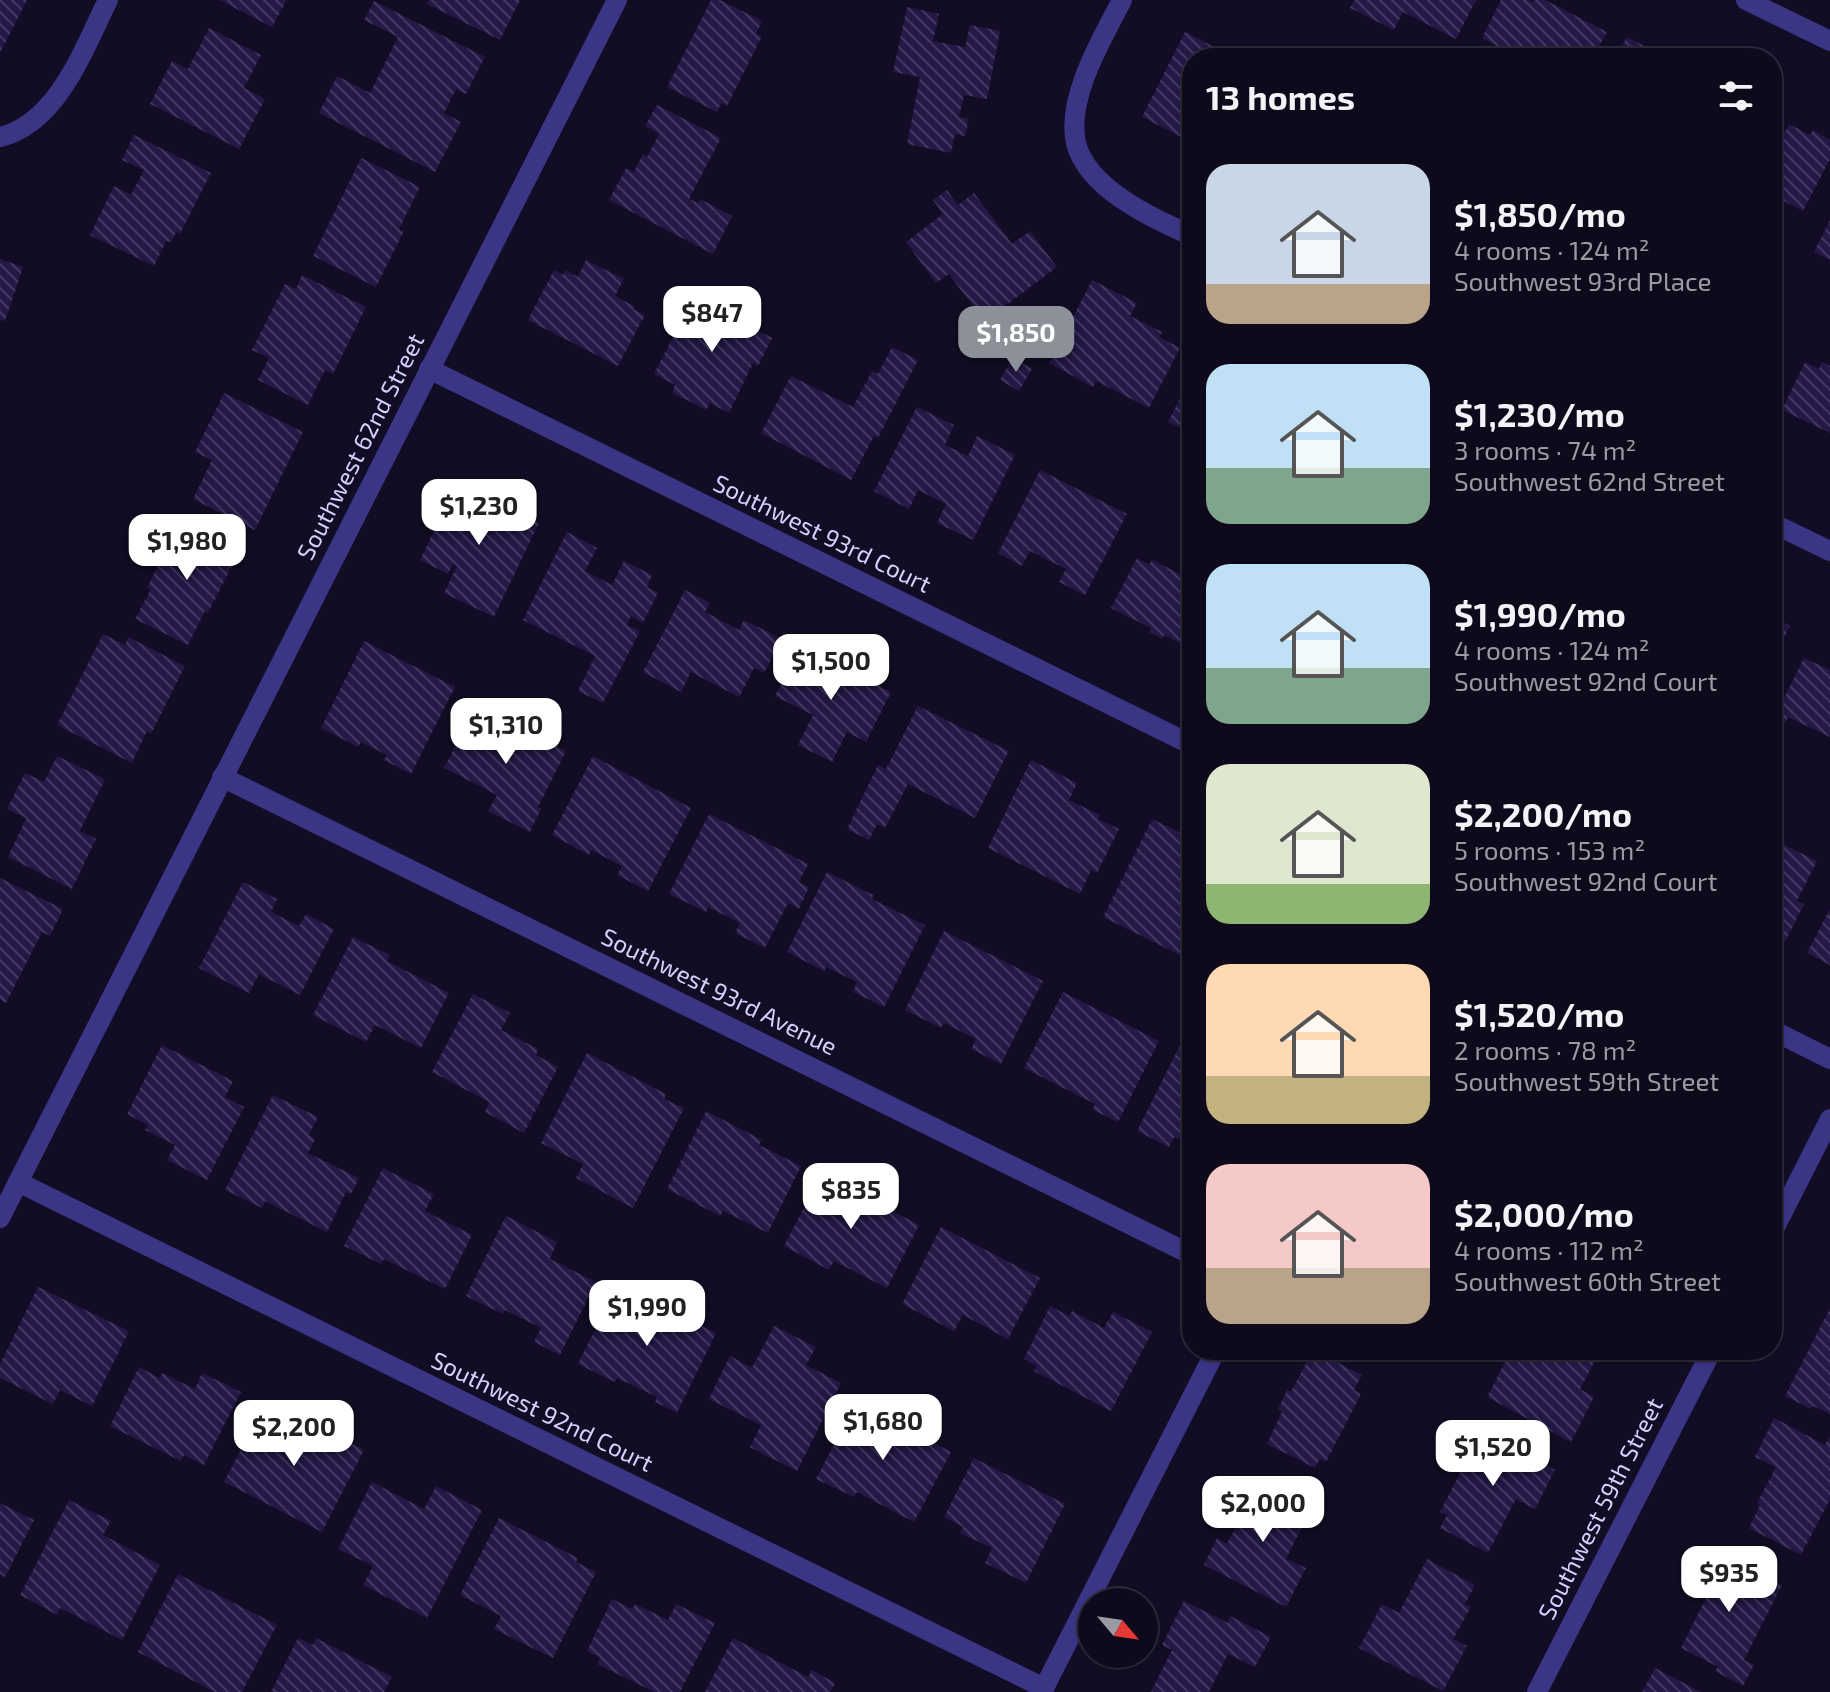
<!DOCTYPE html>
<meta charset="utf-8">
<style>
:root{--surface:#0e0a1b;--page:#171324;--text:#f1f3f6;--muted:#9b9aa3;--line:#2e2b3a;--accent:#8c9099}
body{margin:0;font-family:"Exo 2",sans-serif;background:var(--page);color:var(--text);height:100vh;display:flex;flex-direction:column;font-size:30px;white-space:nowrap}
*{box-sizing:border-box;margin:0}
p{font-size:26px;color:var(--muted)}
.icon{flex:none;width:44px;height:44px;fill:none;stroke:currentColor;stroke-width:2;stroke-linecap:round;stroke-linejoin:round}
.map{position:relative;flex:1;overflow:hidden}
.panel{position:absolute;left:1182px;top:48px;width:600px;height:1312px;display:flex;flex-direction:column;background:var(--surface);border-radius:32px;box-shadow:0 2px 6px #0004,0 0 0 2px var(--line)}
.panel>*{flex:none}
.needle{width:52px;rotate:119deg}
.controls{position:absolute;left:1078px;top:1588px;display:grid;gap:16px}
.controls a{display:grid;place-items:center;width:80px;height:80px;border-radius:50%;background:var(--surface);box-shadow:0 2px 6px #0004,0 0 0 2px var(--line);font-size:40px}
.price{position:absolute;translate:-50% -68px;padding:0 18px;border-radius:16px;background:#fff;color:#222;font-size:26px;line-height:52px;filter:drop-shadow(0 2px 4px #0008)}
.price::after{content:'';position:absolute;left:50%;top:48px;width:24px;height:18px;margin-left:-12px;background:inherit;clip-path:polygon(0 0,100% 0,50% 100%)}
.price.selected{background:var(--accent);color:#fff}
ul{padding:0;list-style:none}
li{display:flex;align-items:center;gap:24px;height:200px;padding:0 24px}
li span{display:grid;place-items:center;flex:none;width:224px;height:160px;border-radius:24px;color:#555}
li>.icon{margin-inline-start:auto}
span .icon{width:96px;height:96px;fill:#fffc;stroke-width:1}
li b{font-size:34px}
h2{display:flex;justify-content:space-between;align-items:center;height:96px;padding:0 24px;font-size:34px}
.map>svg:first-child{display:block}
.building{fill:url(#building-back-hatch)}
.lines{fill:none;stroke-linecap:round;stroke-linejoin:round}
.minor{stroke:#3b3586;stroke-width:20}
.labels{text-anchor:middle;stroke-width:6;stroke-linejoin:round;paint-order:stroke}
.street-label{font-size:24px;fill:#d7d0ff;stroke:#120d24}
</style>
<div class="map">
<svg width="1830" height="1692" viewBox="0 0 1830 1692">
<defs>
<pattern id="building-back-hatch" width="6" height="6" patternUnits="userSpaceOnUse" patternTransform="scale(2)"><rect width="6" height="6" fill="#231846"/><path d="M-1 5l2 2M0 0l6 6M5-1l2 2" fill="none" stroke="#423962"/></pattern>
</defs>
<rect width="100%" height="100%" fill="#120d24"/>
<g class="building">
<path d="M0,0h27l-27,53z"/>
<path d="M219,0h68l-15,27z"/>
<path d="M429,0h91l-20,40 -73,-36z"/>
<path d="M711,0h9l42,21 -6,13 6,2 -35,70 -6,-3 -4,9 -50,-25z"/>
<path d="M1354,0h122l-20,39 -53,-27 -9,18 -44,-22z"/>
<path d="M1501,0h27l5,2 1,-2h11l62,32 -14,26h-73l-38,-20z"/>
<path d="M374,1l111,56 -19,37 -10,-5 -12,24 17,9 -26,50 -116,-59 18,-37 33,17 28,-56 -34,-17z"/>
<path d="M907,7l32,7 -6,27 32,6 5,-22 30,6 -13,68 -23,-4 -5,22 10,2 -4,17 -10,-2 -4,19 -44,-9 13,-67 -27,-5z"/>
<path d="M209,28l52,27 -17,33 21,11 -26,50 -89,-45 22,-43 16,8z"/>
<path d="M1185,32l43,22 -2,4h-34v68l-7,13 -43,-22z"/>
<path d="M1627,37l40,21h-51z"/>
<path d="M657,105l64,33 -32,61 9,4 2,-4 32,17 -19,38 -104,-54 17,-32 8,4 9,-18 4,3 12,-23 -14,-8z"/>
<path d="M1772,124l14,7 3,-7 21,11 3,-5 17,10v19l-27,52 -31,-16z"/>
<path d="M134,135l77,38 -31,61 -4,-2 -5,10 -5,-1 -12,25 -64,-31 24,-49 17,9 13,-25 -22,-10z"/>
<path d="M361,158l59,29 -21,42 5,2 -28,56 -63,-31z"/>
<path d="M947,190l11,15 16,-12 38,51 18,-13 27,36 -56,42 10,14 -20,15 -6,-8 4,-3 -40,-53 -13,9 -30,-41 37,-28 -10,-14z"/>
<path d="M1830,220v40l-16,-8z"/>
<path d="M0,259l23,8 -18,54 -5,-1z"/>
<path d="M586,260l38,19 -9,17 19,10 -1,3 12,6 -27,51 -90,-46 26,-50 9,5 2,-5 13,7z"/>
<path d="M302,275l64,32 -33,67 -8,-4 -17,35 -50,-25 11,-22 -17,-8 33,-66 11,5z"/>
<path d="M1092,280l45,23 -7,13 32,16 -3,5 21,11 -31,60 -53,-27 -3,6 -44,-24z"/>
<path d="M696,292l60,30 -3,6 19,10 -14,28 -5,-3 -24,50 -19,-10 -4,7 -17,-9 -17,-8 3,-8 -21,-11z"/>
<path d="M1772,344l12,7 -12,23z"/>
<path d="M892,347l26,13 -40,78 -4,-2 -23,44 -90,-47 30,-57 62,31 19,-36 6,3z"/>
<path d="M1013,357l19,12 -13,22 -19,-11z"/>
<path d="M1805,362l14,7 3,-7 8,4v67l-48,-23z"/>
<path d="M1192,375v59l-24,-12z"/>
<path d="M224,393l79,39 -48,98 -62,-31 19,-39 -17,-8z"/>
<path d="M917,407l37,18 -9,20 23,11 9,-20 38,19 -42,85 -36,-17 9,-19 -28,-14 -9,19 -35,-18z"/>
<path d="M1040,470l87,44 -42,81 -26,-13 7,-13 -36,-18 -8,15 -24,-13z"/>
<path d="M457,483l21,10 2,-3 40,18 -3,5 22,10 -45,94 -50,-24 13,-27 -4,-2 -5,10 -28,-14z"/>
<path d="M181,519l59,31 -32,63 -3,-2 -17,34 -53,-26 16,-30 -4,-1z"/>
<path d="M567,532l30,16 -12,23 27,14 12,-24 28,14 -5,12 11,6 -15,30 -12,-7 -4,9 13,6 -37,72 -25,-12 17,-35 -72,-36z"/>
<path d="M1137,558l12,6 3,-4 40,20v69l-28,-14 -2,4 -13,-7 2,-4 -40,-20z"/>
<path d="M685,590l25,13 -5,9 34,18 5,-10 38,19 -18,34 -10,-5 -15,29 -48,-25 -10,20 -38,-20z"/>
<path d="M1772,616l18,10 -18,36z"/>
<path d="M103,634l22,11 3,-8 57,29 -34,68 -4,-3 -15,32 -75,-38z"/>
<path d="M364,641l91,46 -44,87 -27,-14 3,-5 -26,-13 -3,5 -37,-19z"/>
<path d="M801,646l90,46 -25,50 -19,-10 -15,30 -34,-17 15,-30 -38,-19z"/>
<path d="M1804,658l26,12v67l-42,-20 -3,6 -11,-5z"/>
<path d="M918,706l91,45 -34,67 -67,-34 -23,44 -8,-4 -8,16 -22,-11 31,-64 8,4z"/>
<path d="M473,712l14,7 3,-6 76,38 -28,56 3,2 -11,23 -42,-21 9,-16 -53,-27z"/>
<path d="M57,756l48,23 -25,52 16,8 -24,50 -64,-32 18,-39 -19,-9 18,-36 19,9z"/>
<path d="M593,756l98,52 -43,83 -31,-16 5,-9 -31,-16 -2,5 -37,-20z"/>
<path d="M1031,760l46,23 -8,17 31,15 -2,4 21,10 -22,44 -6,-3 -11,24 -92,-46z"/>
<path d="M709,814l99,50 -9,18 10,5 -10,22 -11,-6 -23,45 -30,-15 5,-10 -32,-16 -2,5 -37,-18z"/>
<path d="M1152,819l33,16 -5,10 12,6v110l-89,-44z"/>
<path d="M1772,839l45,22 -20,40 7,3 -19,38 -13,-6z"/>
<path d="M827,872l46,23 -1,4 53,26 -41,82 -31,-15 4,-10 -31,-15 -2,4 -37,-19z"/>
<path d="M0,878l63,31 -13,27 -8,-4 -36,71 -6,-3z"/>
<path d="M243,882l34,17 -6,13 28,14 7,-12 28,15 -34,66 -41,-21 -10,19 -50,-25z"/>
<path d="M1830,909v56l-23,-12z"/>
<path d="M944,931l99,50 -42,83 -30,-15 5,-10 -32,-16 -3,5 -36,-18z"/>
<path d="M353,937l37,18 -3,6 62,32 -28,55 -46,-23 -9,17 -53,-27z"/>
<path d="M1063,992l96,49 -41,81 -25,-12 2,-6 -71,-36z"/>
<path d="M473,994l37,19 -9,17 37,19 -2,6 22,12 -34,66 -39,-21 4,-10 -57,-30z"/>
<path d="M1192,1021v125l-18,-9 -5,10 -32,-16z"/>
<path d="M162,1045l71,36 -8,16 19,10 -37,73 -40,-20 8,-15 -30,-15 3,-5 -21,-11z"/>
<path d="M587,1053l79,41 -2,5 20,9 -51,100 -57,-30 7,-14 -42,-21z"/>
<path d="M273,1095l45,22 -9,18 6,4 -7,14 51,25 -8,16 -5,-2 -19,40 -62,-31 -3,7 -37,-18z"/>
<path d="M706,1111l56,29 -3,5 42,21 -33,67 -45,-22 -3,5 -53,-27z"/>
<path d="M383,1168l51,26 -9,17 47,24 -27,54 -61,-30 -3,5 -37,-18z"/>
<path d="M824,1169l36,18 -3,6 62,32 -32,63 -53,-27 -5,9 -45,-24z"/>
<path d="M506,1216l51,26 -7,17 46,23 -36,73 -26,-13 7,-14 -36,-18 -2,4 -37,-18z"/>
<path d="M941,1227l99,51 -32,61 -45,-24 -9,16 -52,-27z"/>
<path d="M617,1285l99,48 -39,80 -22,-11 2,-5 -40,-19 -2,4 -37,-18z"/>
<path d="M38,1287l91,44 -37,75 -32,-16 -7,14 -53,-26v-14z"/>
<path d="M1050,1306l19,10 3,-5 32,17 9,-16 39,20 -41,79 -77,-40 3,-5 -13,-7z"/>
<path d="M1830,1308v106l-17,-8 -2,3 -26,-13z"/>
<path d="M774,1326l42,21 -10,18 35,18 -44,88 -47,-24 11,-22 -52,-26 21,-43 22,12z"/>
<path d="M1313,1350l49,25 -8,15 7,4 -35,68 -6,-3 -5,9 -48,-24 15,-32 -4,-3 9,-19 4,2z"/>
<path d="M1521,1350h74l-2,5 4,2 -17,32 14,8 -23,45 -84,-45 22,-43 8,4z"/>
<path d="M139,1367l21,11 2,-5 33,16 7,-16 39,19 -37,73 -20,-10 -3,6 -71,-35z"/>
<path d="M853,1400l98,52 -37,70 -57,-30 -3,5 -38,-18 24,-46 -3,-2z"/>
<path d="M264,1405l73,37 2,-5 25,13 -42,82 -98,-50z"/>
<path d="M1774,1418l51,27 5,-9v63l-29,56 -52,-27 11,-23 -3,-2 19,-36 -21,-10z"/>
<path d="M1498,1422l24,12 -8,15 41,21 -20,39 -19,-10 -28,54 -48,-25 7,-13 -7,-3 41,-80 10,5z"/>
<path d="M974,1458l91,46 -39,79 -41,-20 7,-15 -32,-15 3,-6 -19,-10z"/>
<path d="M1248,1477l63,32 -25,50 20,9 -20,39 -82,-42 13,-27 10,6 18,-34 -11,-5z"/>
<path d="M372,1482l52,27 12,-23 46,24 -55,108 -64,-33 10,-19 -35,-17z"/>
<path d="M69,1500l42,21 -8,14 57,30 -38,75 -62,-32 -3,7 -37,-20z"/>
<path d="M0,1503l34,17 -29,57 -5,-3z"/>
<path d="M499,1518l79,40 -2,4 20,10 -43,86 -59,-29 7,-13 -41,-21z"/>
<path d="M1708,1547l74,38 -38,75 10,5 -11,21 -28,-15 3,-4 -37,-19 27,-54 -19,-10z"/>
<path d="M1427,1559l48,26 -10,19 6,3 -18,32 14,7 -24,45 -84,-43 23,-44 17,9z"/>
<path d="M178,1574l99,51 -35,67h-27l-77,-40z"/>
<path d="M612,1599l20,10 3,-5 33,16 8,-16 39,19 -35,69h-26l-57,-28 3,-6 -13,-7z"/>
<path d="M1184,1601l44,22 2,-7 41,21 -16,30 -27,-13 -19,38h-58l21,-42 -10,-5z"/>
<path d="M298,1638l15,7 3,-7 76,39 -8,15h-113z"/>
<path d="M733,1638l75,39 4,-7 23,13 -5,9h-125z"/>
<path d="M1655,1668l46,24h-59z"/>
</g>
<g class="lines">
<g class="minor">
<path d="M1122,0c-20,39 -56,98 -46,143 6,24 27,43 46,56 22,15 46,26 70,37"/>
<path d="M1746,0l84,41"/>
<path d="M0,137c58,-14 84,-89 108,-137"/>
<path d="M429,369l763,376"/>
<path d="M1772,523l58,28"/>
<path d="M222,777l970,478"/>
<path d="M1772,1030l58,29"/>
<path d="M18,1182l1026,506"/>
<path d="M0,1218l617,-1218"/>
<path d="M1772,1233l58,-114"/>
<path d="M1042,1692l174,-342"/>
<path d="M1537,1692l175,-342"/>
</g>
</g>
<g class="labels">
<g class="street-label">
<text transform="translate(361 447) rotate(-63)" y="8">Southwest 62nd Street</text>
<text transform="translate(822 534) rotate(26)" y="8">Southwest 93rd Court</text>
<text transform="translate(719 992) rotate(26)" y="8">Southwest 93rd Avenue</text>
<text transform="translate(542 1412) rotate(26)" y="8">Southwest 92nd Court</text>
<text transform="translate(1601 1509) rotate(-63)" y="8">Southwest 59th Street</text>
</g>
</g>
</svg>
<div class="controls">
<a><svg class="needle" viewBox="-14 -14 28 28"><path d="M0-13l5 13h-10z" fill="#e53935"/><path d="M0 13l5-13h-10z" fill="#9b9aa3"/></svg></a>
</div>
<b class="price" style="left:712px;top:354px">$847</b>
<b class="price selected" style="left:1016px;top:374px">$1,850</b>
<b class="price" style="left:479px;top:547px">$1,230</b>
<b class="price" style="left:187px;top:582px">$1,980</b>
<b class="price" style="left:831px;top:702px">$1,500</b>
<b class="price" style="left:506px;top:766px">$1,310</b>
<b class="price" style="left:851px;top:1231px">$835</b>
<b class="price" style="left:647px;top:1348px">$1,990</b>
<b class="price" style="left:883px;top:1462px">$1,680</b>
<b class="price" style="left:294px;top:1468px">$2,200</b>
<b class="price" style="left:1493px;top:1488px">$1,520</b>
<b class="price" style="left:1263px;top:1544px">$2,000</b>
<b class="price" style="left:1729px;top:1614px">$935</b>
<section class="panel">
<h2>13 homes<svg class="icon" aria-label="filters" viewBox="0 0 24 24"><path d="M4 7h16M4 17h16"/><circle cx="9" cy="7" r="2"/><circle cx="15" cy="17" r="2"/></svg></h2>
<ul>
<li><span style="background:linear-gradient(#c9d6e8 75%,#b9a48a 0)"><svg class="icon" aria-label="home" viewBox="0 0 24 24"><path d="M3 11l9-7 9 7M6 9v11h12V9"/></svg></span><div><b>$1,850/mo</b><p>4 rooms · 124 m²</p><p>Southwest 93rd Place</p></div></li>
<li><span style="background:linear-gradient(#bfe0f5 65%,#7fa58c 0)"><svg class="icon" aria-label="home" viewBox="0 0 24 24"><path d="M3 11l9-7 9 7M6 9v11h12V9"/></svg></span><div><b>$1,230/mo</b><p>3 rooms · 74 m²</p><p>Southwest 62nd Street</p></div></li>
<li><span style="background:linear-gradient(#bfe0f5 65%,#7fa58c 0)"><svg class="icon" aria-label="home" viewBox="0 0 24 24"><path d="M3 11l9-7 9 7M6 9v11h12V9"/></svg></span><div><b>$1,990/mo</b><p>4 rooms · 124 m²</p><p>Southwest 92nd Court</p></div></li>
<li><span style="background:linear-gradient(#dfe7d0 75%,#8fb573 0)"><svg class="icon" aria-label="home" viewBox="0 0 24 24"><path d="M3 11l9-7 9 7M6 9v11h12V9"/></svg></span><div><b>$2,200/mo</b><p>5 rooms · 153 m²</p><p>Southwest 92nd Court</p></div></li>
<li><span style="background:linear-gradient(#ffd9b3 70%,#c2b280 0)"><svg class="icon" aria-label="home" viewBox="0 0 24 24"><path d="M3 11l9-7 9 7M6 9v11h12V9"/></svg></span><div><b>$1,520/mo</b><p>2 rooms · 78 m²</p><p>Southwest 59th Street</p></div></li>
<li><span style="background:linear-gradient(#f6c9c9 65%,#b9a48a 0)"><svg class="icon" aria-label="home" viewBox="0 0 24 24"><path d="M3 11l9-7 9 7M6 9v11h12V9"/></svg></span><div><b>$2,000/mo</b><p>4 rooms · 112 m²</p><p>Southwest 60th Street</p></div></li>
</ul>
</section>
</div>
